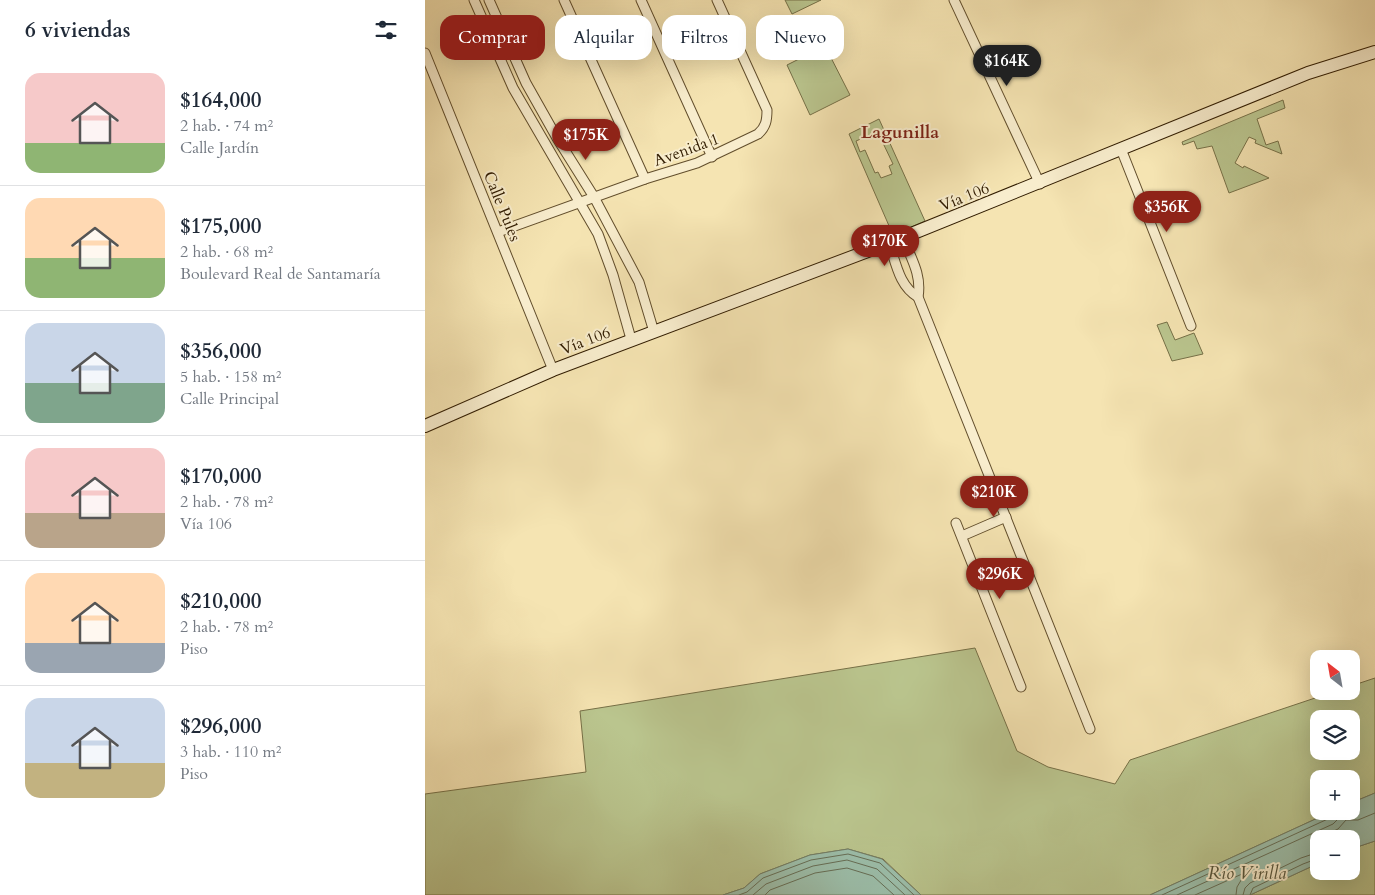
<!DOCTYPE html>
<html lang="es">
<meta charset="utf-8">
<style>
:root{--surface:#fff;--page:#f2f2f3;--text:#1f2937;--muted:#747a83;--line:#e0e1e3;--accent:#8f2418}
body{margin:0;font-family:Cardo,serif;background:var(--page);color:var(--text);height:100vh;display:flex;flex-direction:column;font-size:19px;white-space:nowrap}
*{box-sizing:border-box;margin:0}
p{font-size:16px;color:var(--muted)}
.icon{flex:none;width:28px;height:28px;fill:none;stroke:currentColor;stroke-width:2;stroke-linecap:round;stroke-linejoin:round}
.map{position:relative;flex:1;overflow:hidden}
.sheet{display:flex;flex-direction:column;background:var(--surface);width:425px}
.sheet>*{flex:none}
.banner{position:absolute;left:15px;top:15px;width:475px;height:45px;display:flex;gap:10px}
.needle{width:32px;rotate:329deg}
.controls{position:absolute;left:885px;top:650px;display:grid;gap:10px}
.controls a{display:grid;place-items:center;width:50px;height:50px;border-radius:10px;background:var(--surface);box-shadow:0 5px 20px #0002;font-size:25px}
.price{position:absolute;translate:-50% -42px;padding:0 11px;border-radius:18px;background:var(--accent);color:#fff;font-size:16px;line-height:32px;filter:drop-shadow(0 1px 2px #0008)}
.price::after{content:'';position:absolute;left:50%;top:30px;width:15px;height:11px;margin-left:-8px;background:inherit;clip-path:polygon(0 0,100% 0,50% 100%)}
.price.active{background:#222;color:#fff}
ul{padding:0;list-style:none}
li{display:flex;align-items:center;gap:15px;height:125px;padding:0 25px}
li+li{border-top:1px solid var(--line)}
li span{display:grid;place-items:center;flex:none;width:140px;height:100px;border-radius:15px;color:#555}
li>.icon{margin-inline-start:auto}
span .icon{width:60px;height:60px;fill:#fffc;stroke-width:1}
li b{font-size:21px}
h2{display:flex;justify-content:space-between;align-items:center;height:60px;padding:0 25px;font-size:21px}
.pill{padding:0 18px;border-radius:15px;background:var(--surface);box-shadow:0 5px 20px #0002;font-size:18px;line-height:45px}
.pill.active{background:var(--accent);color:#fff}
main{display:flex;flex:1;min-height:0}
.map>svg:first-child{display:block}
.green{fill:#bac58e;stroke:#767047;fill-rule:evenodd}
.water{fill:#9cbfab;stroke:#717e67}
.lines{fill:none;stroke-linecap:round;stroke-linejoin:round}
.shore{stroke:#666e56;stroke-width:1}
.minor-casing{stroke:#624e2c;stroke-width:11}
.secondary-casing{stroke:#311c00;stroke-width:14}
.minor{stroke:#f8edcd;stroke-width:9}
.secondary{stroke:#f8edcd;stroke-width:12}
.labels{text-anchor:middle;stroke-width:4;stroke-linejoin:round;paint-order:stroke}
.street-label{font-size:16px;fill:#311c00;stroke:#f8edcd}
.neighbourhood-label{font-size:18px;font-weight:bold;fill:#7a1f14;stroke:#f8edcd}
.water-label{font-size:18px;font-style:italic;fill:#56553c;stroke:#f8edcd}
</style>
<main>
<section class="sheet">
<h2>6 viviendas<svg class="icon" aria-label="filters" viewBox="0 0 24 24"><path d="M4 7h16M4 17h16"/><circle cx="9" cy="7" r="2"/><circle cx="15" cy="17" r="2"/></svg></h2>
<ul>
<li><span style="background:linear-gradient(#f6c9c9 70%,#8fb573 0)"><svg class="icon" aria-label="home" viewBox="0 0 24 24"><path d="M3 11l9-7 9 7M6 9v11h12V9"/></svg></span><div><b>$164,000</b><p>2 hab. · 74 m²</p><p>Calle Jardín</p></div></li>
<li><span style="background:linear-gradient(#ffd9b3 60%,#8fb573 0)"><svg class="icon" aria-label="home" viewBox="0 0 24 24"><path d="M3 11l9-7 9 7M6 9v11h12V9"/></svg></span><div><b>$175,000</b><p>2 hab. · 68 m²</p><p>Boulevard Real de Santamaría</p></div></li>
<li><span style="background:linear-gradient(#c9d6e8 60%,#7fa58c 0)"><svg class="icon" aria-label="home" viewBox="0 0 24 24"><path d="M3 11l9-7 9 7M6 9v11h12V9"/></svg></span><div><b>$356,000</b><p>5 hab. · 158 m²</p><p>Calle Principal</p></div></li>
<li><span style="background:linear-gradient(#f6c9c9 65%,#b9a48a 0)"><svg class="icon" aria-label="home" viewBox="0 0 24 24"><path d="M3 11l9-7 9 7M6 9v11h12V9"/></svg></span><div><b>$170,000</b><p>2 hab. · 78 m²</p><p>Vía 106</p></div></li>
<li><span style="background:linear-gradient(#ffd9b3 70%,#9aa5b1 0)"><svg class="icon" aria-label="home" viewBox="0 0 24 24"><path d="M3 11l9-7 9 7M6 9v11h12V9"/></svg></span><div><b>$210,000</b><p>2 hab. · 78 m²</p><p>Piso</p></div></li>
<li><span style="background:linear-gradient(#c9d6e8 65%,#c2b280 0)"><svg class="icon" aria-label="home" viewBox="0 0 24 24"><path d="M3 11l9-7 9 7M6 9v11h12V9"/></svg></span><div><b>$296,000</b><p>3 hab. · 110 m²</p><p>Piso</p></div></li>
</ul>
</section>
<div class="map">
<svg width="950" height="895" viewBox="0 0 950 895">
<rect width="100%" height="100%" fill="#f5e4b2"/>
<filter id="stains"><feTurbulence type="fractalNoise" baseFrequency=".004" numOctaves="4"/><feColorMatrix values="0 0 0 0 .2 0 0 0 0 .09 0 0 0 0 .02 0 0 0 .5 -.17"/></filter>
<radialGradient id="worn" r=".72"><stop offset=".6" stop-color="#630" stop-opacity="0"/><stop offset="1" stop-color="#630" stop-opacity=".3"/></radialGradient>
<g class="green">
<path d="M360,0h36l-29,14z"/>
<path d="M400,46l25,49 -40,20 -23,-50z"/>
<path d="M858,100l2,8 -28,11 9,26 12,-4 4,13 -27,-11 1,-3 -7,-3 -14,26 8,5 1,-2 25,12 -40,15 -17,-47 -15,3 -3,-8 -11,4 -1,-3z"/>
<path d="M454,119l46,102 -32,14 -44,-101zM457,130l4,9 -4,2 11,23 -4,2 3,8 -11,4 -3,-6 -3,1 -10,-23 -5,2 -4,-11z"/>
<path d="M742,322l8,18 19,-7 9,21 -31,7 -15,-36z"/>
<path d="M550,648l42,103 31,16 67,17 15,-24 206,-69h15v-5l24,-8v115l-24,10v-24h-32v32h14l-183,84h-229l-38,-36 -35,-10 -38,6 -50,19 -16,14 -21,7h-298v-101l161,-22 -6,-61zM894,719h32v32h-32z"/>
<path d="M950,841v54h-125l69,-32v8h32v-22z"/>
</g>
<g class="water">
<path d="M950,793v48l-24,8v-10h-32v24l-69,32h-100l183,-84h18v-8z"/>
<path d="M423,849l34,10 39,36h-198l21,-7 16,-14 50,-19z"/>
</g>
<g class="lines">
<g class="shore">
<path d="M894,844h-4v-4l23,-11 8,-9h12l17,-7"/>
<path d="M314,895l8,-3 16,-14 48,-18 37,-6 32,9 34,32"/>
<path d="M328,895l13,-11 47,-18 34,-6 30,9 28,26"/>
<path d="M340,895l5,-5 45,-17 32,-5 26,8 21,19"/>
<path d="M737,895l168,-77 3,-2v-5"/>
<path d="M752,895l156,-71 5,-5 2,-8"/>
<path d="M770,895l47,-21 1,3 -6,10 -1,8"/>
<path d="M818,895l2,-7 5,-5 51,-25 18,-6"/>
<path d="M825,895l3,-7 50,-24 16,-6"/>
</g>
<g class="minor-casing">
<g id="minor">
<path d="M49,0l39,88 85,146 15,41 18,64"/>
<path d="M64,0l37,83 31,55 37,59 45,85 15,50"/>
<path d="M139,0l81,179"/>
<path d="M216,0l71,157"/>
<path d="M529,0l86,184"/>
<path d="M0,53l128,317"/>
<path d="M696,149l70,177"/>
<path d="M73,232l147,-53 52,-16 61,-29c8,-7 9,-14 9,-24l-50,-110"/>
<path d="M478,238c8,20 19,37 15,59l172,432"/>
<path d="M464,243c7,20 10,43 29,54"/>
<path d="M531,523l65,164"/>
<path d="M537,536l44,-19"/>
</g>
</g>
<g class="secondary-casing">
<path id="secondary" d="M0,426l128,-56 336,-127 419,-170 67,-21"/>
</g>
<use href="#minor" class="minor"/>
<use href="#secondary" class="secondary"/>
</g>
<g class="labels">
<g class="street-label">
<text transform="translate(261 149) rotate(-20)" y="6">Avenida 1</text>
<text transform="translate(539 196) rotate(-22)" y="6">Vía 106</text>
<text transform="translate(78 206) rotate(68)" y="6">Calle Pules</text>
<text transform="translate(160 340) rotate(-21)" y="6">Vía 106</text>
</g>
<g class="neighbourhood-label">
<text x="475" y="138">Lagunilla</text>
</g>
<g class="water-label">
<text x="822" y="879">Río Virilla</text>
</g>
</g>
<rect width="100%" height="100%" filter="url(#stains)"/>
<rect width="100%" height="100%" fill="url(#worn)"/>
</svg>
<div class="controls">
<a><svg class="needle" viewBox="-14 -14 28 28"><path d="M0-13l5 13h-10z" fill="#e53935"/><path d="M0 13l5-13h-10z" fill="#747a83"/></svg></a>
<a><svg class="icon" aria-label="layers" viewBox="0 0 24 24"><path d="M12 4l9 5-9 5-9-5zM3 14l9 5 9-5"/></svg></a>
<a>+</a>
<a>−</a>
</div>
<b class="price active" style="left:582px;top:87px">$164K</b>
<b class="price" style="left:161px;top:161px">$175K</b>
<b class="price" style="left:742px;top:233px">$356K</b>
<b class="price" style="left:460px;top:267px">$170K</b>
<b class="price" style="left:569px;top:518px">$210K</b>
<b class="price" style="left:575px;top:600px">$296K</b>
<div class="banner">
<a class="pill active">Comprar</a>
<a class="pill">Alquilar</a>
<a class="pill">Filtros</a>
<a class="pill">Nuevo</a>
</div>
</div>
</main>
